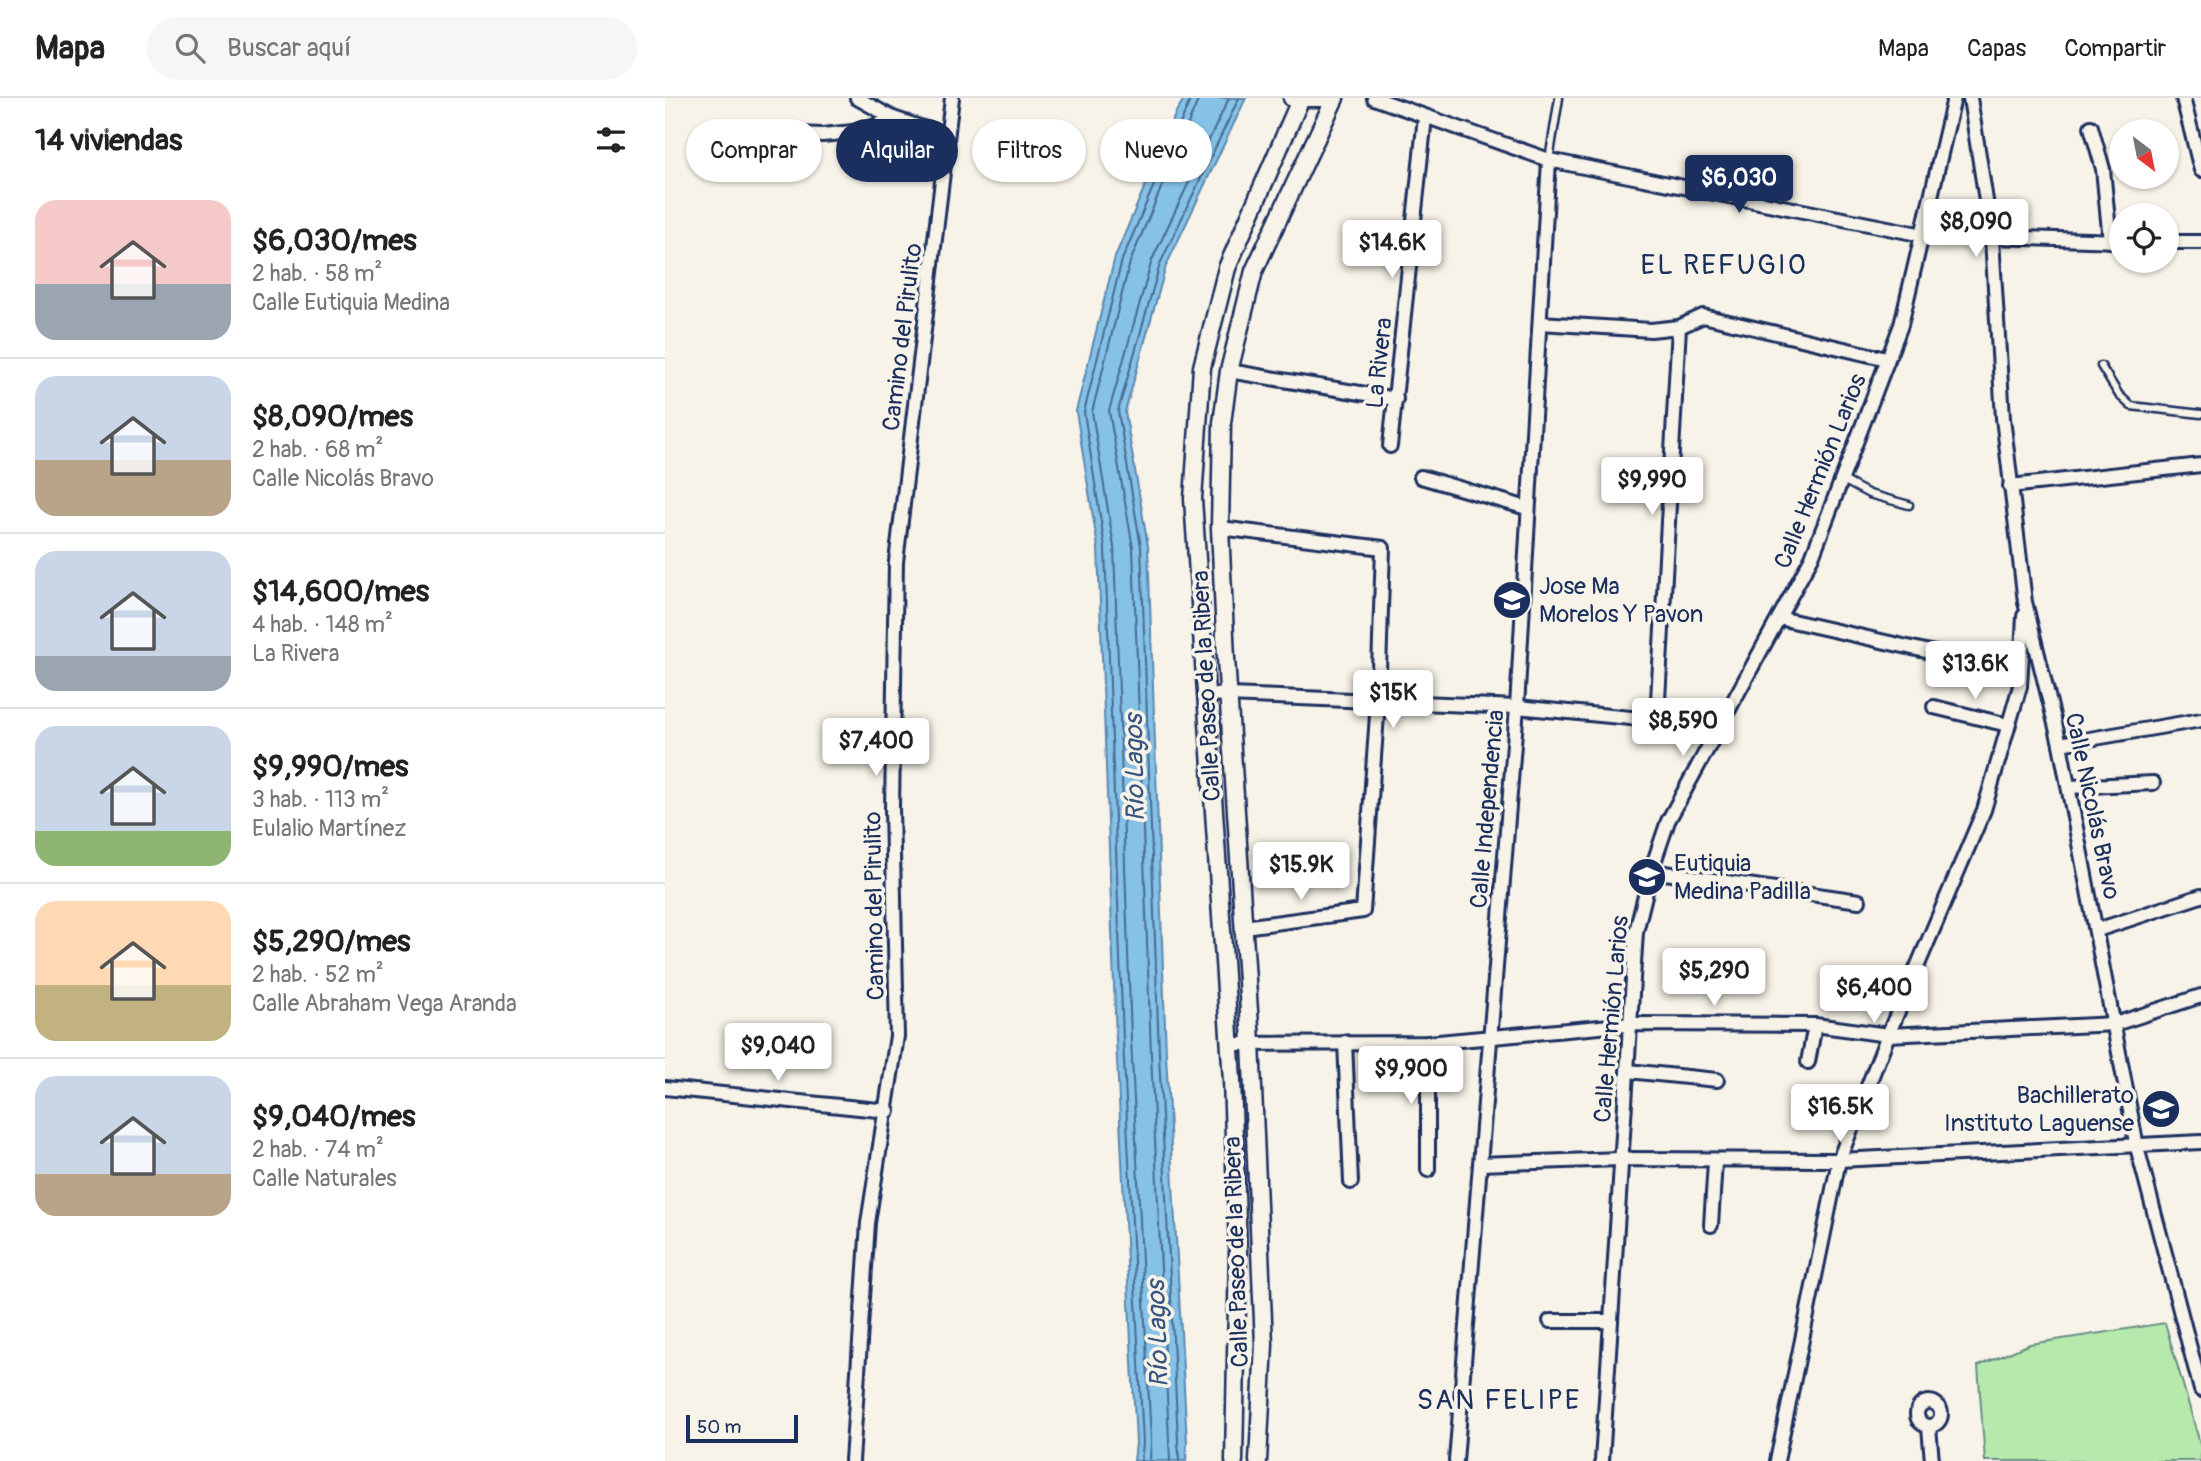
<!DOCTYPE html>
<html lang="es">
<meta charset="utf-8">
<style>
:root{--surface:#fff;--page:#f6f6f6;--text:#222;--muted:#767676;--line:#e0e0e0;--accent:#1b2f5e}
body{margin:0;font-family:Pangolin,sans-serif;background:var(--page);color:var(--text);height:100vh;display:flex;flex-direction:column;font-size:26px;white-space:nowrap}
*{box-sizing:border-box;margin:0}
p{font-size:23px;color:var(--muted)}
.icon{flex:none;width:38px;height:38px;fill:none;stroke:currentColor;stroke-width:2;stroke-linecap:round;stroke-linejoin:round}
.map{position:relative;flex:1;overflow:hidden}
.sheet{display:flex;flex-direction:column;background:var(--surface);width:665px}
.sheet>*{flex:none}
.hud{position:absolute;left:21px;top:21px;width:665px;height:63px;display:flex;gap:14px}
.needle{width:46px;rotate:148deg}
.fabs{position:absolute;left:1444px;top:21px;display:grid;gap:14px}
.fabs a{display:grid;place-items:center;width:70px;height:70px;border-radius:50%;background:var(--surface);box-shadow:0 2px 5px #0004;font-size:35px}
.scale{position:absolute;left:21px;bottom:18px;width:112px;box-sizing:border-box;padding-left:7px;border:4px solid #1b2f5e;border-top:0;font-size:19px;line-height:24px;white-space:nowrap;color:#1b2f5e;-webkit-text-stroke:5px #f7f3e8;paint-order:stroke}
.price{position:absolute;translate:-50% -60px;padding:0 16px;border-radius:7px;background:#fff;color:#222;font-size:23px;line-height:46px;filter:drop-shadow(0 2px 4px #0008)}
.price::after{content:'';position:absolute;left:50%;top:42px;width:21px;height:16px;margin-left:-10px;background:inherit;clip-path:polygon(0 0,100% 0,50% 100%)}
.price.selected{background:var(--accent);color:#fff}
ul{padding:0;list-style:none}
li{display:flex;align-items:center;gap:21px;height:175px;padding:0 35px}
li+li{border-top:2px solid var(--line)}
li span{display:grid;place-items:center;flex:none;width:196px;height:140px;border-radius:21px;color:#555}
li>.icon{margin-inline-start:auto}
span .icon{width:84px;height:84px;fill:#fffc;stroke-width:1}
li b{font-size:30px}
h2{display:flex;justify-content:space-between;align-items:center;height:84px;padding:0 35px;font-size:30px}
.chip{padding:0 24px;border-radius:32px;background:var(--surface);box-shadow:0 2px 5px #0004;font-size:24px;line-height:63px}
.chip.selected{background:var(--accent);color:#fff}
header{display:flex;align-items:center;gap:42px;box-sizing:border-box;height:98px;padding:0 35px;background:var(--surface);border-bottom:2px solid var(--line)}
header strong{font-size:33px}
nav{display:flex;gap:38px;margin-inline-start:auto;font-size:24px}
.search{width:490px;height:63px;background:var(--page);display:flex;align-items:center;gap:18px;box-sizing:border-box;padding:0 24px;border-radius:38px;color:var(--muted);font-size:26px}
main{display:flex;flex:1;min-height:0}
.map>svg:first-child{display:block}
.green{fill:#b5eaac;stroke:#688c85;stroke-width:2}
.water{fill:#86c2e6;stroke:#5b87b0;stroke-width:2}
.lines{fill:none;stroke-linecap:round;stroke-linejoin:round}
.shore{stroke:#466a94;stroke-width:2}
.service-casing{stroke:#1b2f5e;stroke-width:11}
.minor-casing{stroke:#1b2f5e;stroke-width:18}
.tertiary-casing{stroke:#1b2f5e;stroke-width:21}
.service{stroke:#f7f3e8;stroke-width:6}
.minor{stroke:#f7f3e8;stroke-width:12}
.tertiary{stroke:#f7f3e8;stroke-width:16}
.labels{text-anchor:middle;stroke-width:7;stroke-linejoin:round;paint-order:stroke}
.street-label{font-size:24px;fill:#1b2f5e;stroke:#f7f3e8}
.poi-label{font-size:24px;fill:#1b2f5e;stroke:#f7f3e8;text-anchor:start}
.water-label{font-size:26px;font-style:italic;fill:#365480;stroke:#f7f3e8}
.quarter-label{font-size:28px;letter-spacing:2px;fill:#1b2f5e;stroke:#f7f3e8}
</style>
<header>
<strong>Mapa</strong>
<div class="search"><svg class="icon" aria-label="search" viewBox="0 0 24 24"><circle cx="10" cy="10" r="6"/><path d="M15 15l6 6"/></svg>Buscar aquí</div>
<nav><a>Mapa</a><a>Capas</a><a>Compartir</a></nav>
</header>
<main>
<section class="sheet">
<h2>14 viviendas<svg class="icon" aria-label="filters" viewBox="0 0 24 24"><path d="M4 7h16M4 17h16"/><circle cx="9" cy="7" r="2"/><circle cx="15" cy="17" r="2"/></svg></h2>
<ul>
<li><span style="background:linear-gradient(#f6c9c9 60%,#9aa5b1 0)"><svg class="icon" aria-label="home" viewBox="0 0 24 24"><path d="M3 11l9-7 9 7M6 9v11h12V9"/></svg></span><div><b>$6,030/mes</b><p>2 hab. · 58 m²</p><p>Calle Eutiquia Medina</p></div></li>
<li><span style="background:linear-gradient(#c9d6e8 60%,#b9a48a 0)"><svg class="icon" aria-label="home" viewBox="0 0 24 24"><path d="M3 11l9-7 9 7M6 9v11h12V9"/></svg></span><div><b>$8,090/mes</b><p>2 hab. · 68 m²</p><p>Calle Nicolás Bravo</p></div></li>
<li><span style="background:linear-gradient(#c9d6e8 75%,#9aa5b1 0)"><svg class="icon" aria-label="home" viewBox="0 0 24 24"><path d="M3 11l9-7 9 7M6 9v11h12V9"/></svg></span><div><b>$14,600/mes</b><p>4 hab. · 148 m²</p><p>La Rivera</p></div></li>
<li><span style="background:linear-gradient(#c9d6e8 75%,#8fb573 0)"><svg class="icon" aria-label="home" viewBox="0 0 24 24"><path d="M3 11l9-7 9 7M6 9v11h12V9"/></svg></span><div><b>$9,990/mes</b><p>3 hab. · 113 m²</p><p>Eulalio Martínez</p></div></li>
<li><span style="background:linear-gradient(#ffd9b3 60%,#c2b280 0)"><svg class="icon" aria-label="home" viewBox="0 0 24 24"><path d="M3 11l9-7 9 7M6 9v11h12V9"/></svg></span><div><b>$5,290/mes</b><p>2 hab. · 52 m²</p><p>Calle Abraham Vega Aranda</p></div></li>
<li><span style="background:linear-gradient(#c9d6e8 70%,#b9a48a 0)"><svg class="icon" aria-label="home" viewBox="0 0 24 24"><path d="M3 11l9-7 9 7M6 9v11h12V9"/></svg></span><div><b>$9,040/mes</b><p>2 hab. · 74 m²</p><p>Calle Naturales</p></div></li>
</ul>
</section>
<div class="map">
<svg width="1536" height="1363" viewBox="0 0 1536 1363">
<rect width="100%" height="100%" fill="#f7f3e8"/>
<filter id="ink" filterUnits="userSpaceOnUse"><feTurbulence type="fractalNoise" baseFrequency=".0143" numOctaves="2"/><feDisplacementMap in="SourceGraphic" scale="14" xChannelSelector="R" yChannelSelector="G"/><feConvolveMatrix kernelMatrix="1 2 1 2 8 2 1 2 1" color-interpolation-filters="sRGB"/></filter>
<g filter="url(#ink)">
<path class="green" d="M1500,1225l36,124v14h-216l-7,-95 52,-22z"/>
<path class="water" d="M520,0h61l-80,168 -41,146 23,134 18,508 21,389 -1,18h-52l2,-18 -20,-403 -18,-492 -22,-137 39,-154 62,-147z"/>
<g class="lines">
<g class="shore">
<path d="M476,1363l2,-18 -20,-403 -18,-492 -21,-136 38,-152 69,-162"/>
<path d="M485,1363l1,-19 -20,-403 -17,-492 -22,-135 38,-150 69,-164"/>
<path d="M505,1363l-19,-407 -18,-506 -24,-137 43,-151 77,-162"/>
<path d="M514,1363l-20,-407 -18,-507 -23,-136 42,-147 79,-166"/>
</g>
<g class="service-casing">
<g id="service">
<path d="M884,62l10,-62"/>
<path d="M1436,268l18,29 12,11 70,8"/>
<path d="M1178,382l26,14 40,11"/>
</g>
</g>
<g class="minor-casing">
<g id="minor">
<path d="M192,0l36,20 54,18"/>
<path d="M709,0l175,62 374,75 198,6"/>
<path d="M1305,0l22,141 11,179 22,184 35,142 77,403 64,243"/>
<path d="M1518,0l18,72"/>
<path d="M1426,29l12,42 7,72"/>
<path d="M55,33l102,4 42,-4 29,-13"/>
<path d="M1502,144h34"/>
<path d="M875,225l111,7 28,-3 24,-11 184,43"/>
<path d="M564,273l167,28"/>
<path d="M725,348l35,-329"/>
<path d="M756,379l106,31"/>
<path d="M1345,388l191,-21"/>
<path d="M555,430l163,20 -5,153 -15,210 -119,16"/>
<path d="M1114,520l160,36"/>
<path d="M540,596l312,13 124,12 12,-7 5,-12 21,-373"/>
<path d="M1269,609l74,18"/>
<path d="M1395,646l141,-24"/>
<path d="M1404,689l84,-4"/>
<path d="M986,773l208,30"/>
<path d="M1432,832l104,-34"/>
<path d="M680,944l6,140"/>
<path d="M763,945v127"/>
<path d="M564,946l199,-1 204,-19 183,1 73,10 227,-11 86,-28"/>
<path d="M1143,964l7,-37"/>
<path d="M963,973l89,9"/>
<path d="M0,990l223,23"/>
<path d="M815,1066l140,-5 219,1 362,-18"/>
<path d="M1046,1127l4,-63"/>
<path d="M885,1223h61"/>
<circle cx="1264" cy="1316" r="12"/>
<path d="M1264,1329l3,34"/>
<path d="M187,1363l16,-238 29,-187 -5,-228 4,-246 56,-464"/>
<path d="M791,1363l61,-754 32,-547"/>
<path d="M937,1363l34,-529 15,-61 17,-50 144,-264 89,-232 53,-227"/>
<path d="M1112,1363l62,-301 49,-125 96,-225 36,-124 4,-70"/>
</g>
</g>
<g class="tertiary-casing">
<g id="tertiary">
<path d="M627,0h35"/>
<path d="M569,1363l4,-210 -6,-171 -39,-581 9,-132 25,-99 74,-170"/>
<path d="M593,1363l6,-117 -13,-302 -25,-384 -6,-130 2,-105 7,-52 25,-100 81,-173"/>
</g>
</g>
<use href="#service" class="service"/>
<use href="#minor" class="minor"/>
<use href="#tertiary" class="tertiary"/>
</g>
</g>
<defs>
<g id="school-disc" transform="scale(2.0125)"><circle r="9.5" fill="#1b2f5e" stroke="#f7f3e8"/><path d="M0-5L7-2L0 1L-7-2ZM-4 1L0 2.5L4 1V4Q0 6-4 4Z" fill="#fff"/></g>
<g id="university-disc" transform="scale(2.0125)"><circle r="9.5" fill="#1b2f5e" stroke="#f7f3e8"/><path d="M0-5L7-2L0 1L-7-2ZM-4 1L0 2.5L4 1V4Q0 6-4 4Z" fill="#fff"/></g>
</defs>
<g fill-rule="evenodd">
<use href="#school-disc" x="847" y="502"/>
<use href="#school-disc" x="982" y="779"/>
<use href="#university-disc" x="1496" y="1011"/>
</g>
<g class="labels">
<g class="street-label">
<text transform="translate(237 239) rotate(-83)" y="8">Camino del Pirulito</text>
<text transform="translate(714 265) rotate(-84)" y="8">La Rivera</text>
<text transform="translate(1155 373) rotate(-68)" y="8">Calle Hermión Larios</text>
<text transform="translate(541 588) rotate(-93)" y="8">Calle Paseo de la Ribera</text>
<text transform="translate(1428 708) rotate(78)" y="8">Calle Nicolás Bravo</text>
<text transform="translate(822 711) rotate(-85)" y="8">Calle Independencia</text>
<text transform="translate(209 808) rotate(-91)" y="8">Camino del Pirulito</text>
<text transform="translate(946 921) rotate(-85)" y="8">Calle Hermión Larios</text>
<text transform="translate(571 1154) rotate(-92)" y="8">Calle Paseo de la Ribera</text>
</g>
<g class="poi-label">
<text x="874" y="496">Jose Ma<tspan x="874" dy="28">Morelos Y Pavon</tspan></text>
<text x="1009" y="773">Eutiquia<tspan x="1009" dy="28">Medina Padilla</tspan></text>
<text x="1469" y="1005" text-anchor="end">Bachillerato<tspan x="1469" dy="28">Instituto Laguense</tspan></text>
</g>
<g class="water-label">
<text transform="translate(469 670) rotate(-91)" y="9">Río Lagos</text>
<text transform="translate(492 1236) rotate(-92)" y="9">Río Lagos</text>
</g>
<g class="quarter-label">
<text x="1059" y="176">EL REFUGIO</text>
<text x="834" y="1311">SAN FELIPE</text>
</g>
</g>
</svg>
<div class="fabs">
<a><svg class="needle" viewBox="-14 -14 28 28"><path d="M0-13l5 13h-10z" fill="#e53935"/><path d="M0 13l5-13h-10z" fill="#767676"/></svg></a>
<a><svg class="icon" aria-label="locate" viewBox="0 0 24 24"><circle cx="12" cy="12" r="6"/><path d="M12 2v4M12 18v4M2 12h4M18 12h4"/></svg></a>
</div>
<div class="scale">50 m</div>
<b class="price selected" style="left:1074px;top:117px">$6,030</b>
<b class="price" style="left:1311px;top:161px">$8,090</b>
<b class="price" style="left:727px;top:182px">$14.6K</b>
<b class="price" style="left:987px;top:419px">$9,990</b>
<b class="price" style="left:1310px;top:603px">$13.6K</b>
<b class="price" style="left:728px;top:632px">$15K</b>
<b class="price" style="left:1018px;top:660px">$8,590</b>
<b class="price" style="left:211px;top:680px">$7,400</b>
<b class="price" style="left:636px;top:804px">$15.9K</b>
<b class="price" style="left:1049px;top:910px">$5,290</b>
<b class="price" style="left:1209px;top:927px">$6,400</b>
<b class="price" style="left:113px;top:985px">$9,040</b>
<b class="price" style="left:746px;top:1008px">$9,900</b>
<b class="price" style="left:1175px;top:1046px">$16.5K</b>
<div class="hud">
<a class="chip">Comprar</a>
<a class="chip selected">Alquilar</a>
<a class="chip">Filtros</a>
<a class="chip">Nuevo</a>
</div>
</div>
</main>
